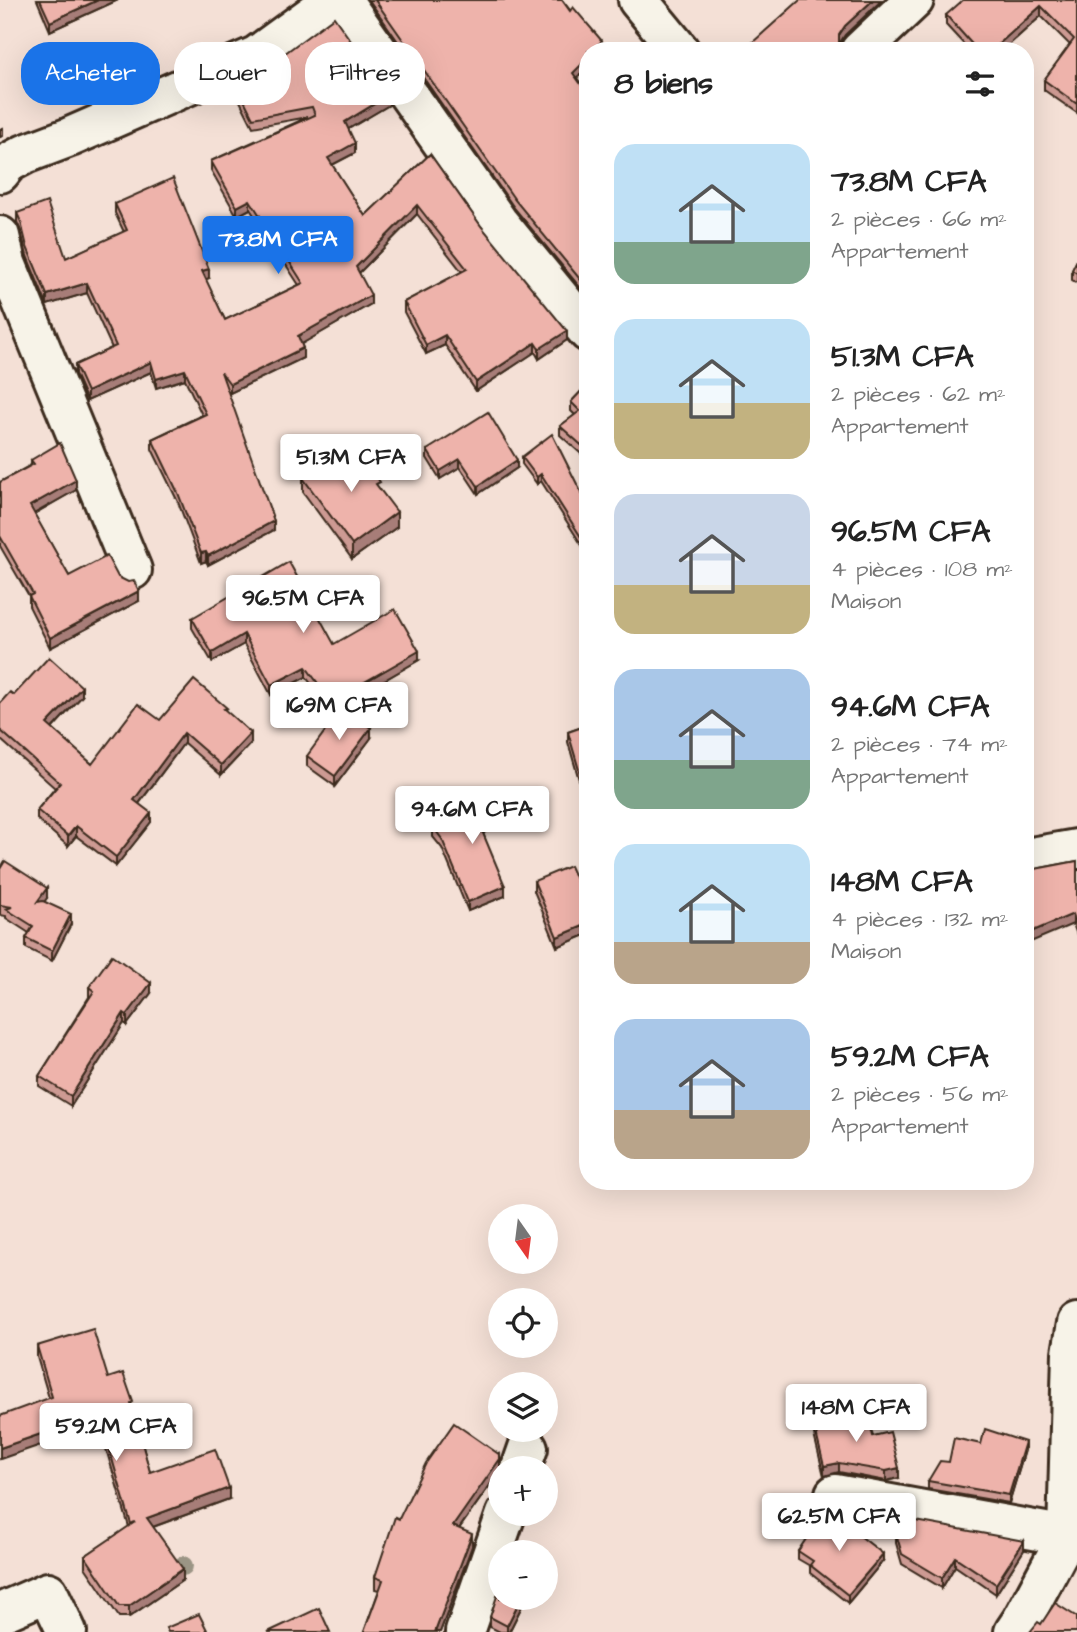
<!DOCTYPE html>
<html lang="fr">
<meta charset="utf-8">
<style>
:root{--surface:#fff;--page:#f6f6f6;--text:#222;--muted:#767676;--accent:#1a73e8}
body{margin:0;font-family:"Architects Daughter",sans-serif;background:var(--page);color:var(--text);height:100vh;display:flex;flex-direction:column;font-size:26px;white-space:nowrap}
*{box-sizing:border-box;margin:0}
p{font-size:23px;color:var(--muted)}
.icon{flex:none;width:38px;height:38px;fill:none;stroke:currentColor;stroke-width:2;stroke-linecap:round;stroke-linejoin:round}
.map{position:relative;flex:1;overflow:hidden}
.side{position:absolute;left:579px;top:42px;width:455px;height:1148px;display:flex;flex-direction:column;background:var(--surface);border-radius:28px;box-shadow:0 7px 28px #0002}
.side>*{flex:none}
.guide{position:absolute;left:21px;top:42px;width:453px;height:63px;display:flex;gap:14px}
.needle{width:46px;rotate:166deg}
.buttons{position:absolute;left:488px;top:1204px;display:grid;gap:14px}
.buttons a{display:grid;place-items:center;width:70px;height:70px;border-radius:50%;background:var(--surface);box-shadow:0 7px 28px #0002;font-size:35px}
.price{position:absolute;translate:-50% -60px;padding:0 16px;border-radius:7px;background:#fff;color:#222;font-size:23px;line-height:46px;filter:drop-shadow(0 2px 4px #0008)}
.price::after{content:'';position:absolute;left:50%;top:42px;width:21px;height:16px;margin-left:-10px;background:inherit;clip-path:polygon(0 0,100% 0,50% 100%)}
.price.current{background:var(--accent);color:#fff}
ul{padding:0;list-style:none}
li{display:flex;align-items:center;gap:21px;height:175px;padding:0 35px}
li span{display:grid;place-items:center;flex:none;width:196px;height:140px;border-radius:21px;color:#555}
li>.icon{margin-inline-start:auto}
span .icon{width:84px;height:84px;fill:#fffc;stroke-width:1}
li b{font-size:30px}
h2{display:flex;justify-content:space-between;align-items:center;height:84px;padding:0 35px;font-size:30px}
.tag{padding:0 24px;border-radius:28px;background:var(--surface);box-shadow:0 7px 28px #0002;font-size:24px;line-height:63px}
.tag.current{background:var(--accent);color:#fff}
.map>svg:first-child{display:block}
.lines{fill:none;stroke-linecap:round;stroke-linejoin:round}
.minor-casing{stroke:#3b2a1e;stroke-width:44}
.minor{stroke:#f7f3e8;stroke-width:38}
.tree{fill:#9b9585}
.wall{fill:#cd9a93;stroke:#3b2a1e;stroke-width:2}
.shaded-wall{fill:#a77d78;stroke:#3b2a1e;stroke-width:2}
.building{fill:#eeb3ab;stroke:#3b2a1e;stroke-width:2}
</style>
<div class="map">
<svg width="1077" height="1632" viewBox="0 0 1077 1632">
<rect width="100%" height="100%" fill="#f4e0d6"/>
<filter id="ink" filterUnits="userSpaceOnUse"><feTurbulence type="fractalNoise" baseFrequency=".0143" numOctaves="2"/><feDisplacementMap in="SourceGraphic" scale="14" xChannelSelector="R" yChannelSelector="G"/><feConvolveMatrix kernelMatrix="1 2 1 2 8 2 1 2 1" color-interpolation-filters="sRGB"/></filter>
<g filter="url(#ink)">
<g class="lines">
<g class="minor-casing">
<g id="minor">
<path d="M342,0l156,222 90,110"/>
<path d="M638,0l42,51"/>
<path d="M860,51l54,-51"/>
<path d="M0,173l8,-10 17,-9 45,-17 186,-81 77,-56"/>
<path d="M0,236l6,27 126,307"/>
<path d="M1026,858l51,-9"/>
<path d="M521,1468l7,-20"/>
<path d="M835,1494l232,42 -45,84 -8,12"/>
<path d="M1067,1536l5,-183 5,-30"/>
<path d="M0,1613l48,-21 19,40"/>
<path d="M465,1632l41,-118"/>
</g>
</g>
<use href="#minor" class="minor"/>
</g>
<circle class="tree" cx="183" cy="1566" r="10"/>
<g class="wall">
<path d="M37,0h81l-68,31z"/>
<path d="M369,0h193l40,50 -1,1h-13v16l-11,11 11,16v203l-73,-88z"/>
<path d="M1077,0v113l-33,-23v-10l26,-35 -29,-29 -39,35h-32l-24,-26v-10z"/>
<path d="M234,80l155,25 -41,24 7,24 -23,12 33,51 65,-62 51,72 86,114 -28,19 -4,-7 -59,39 -31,-46 -19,9 -22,-42v-10l58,-30 -45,-58 -58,59 12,31 -70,40 2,14 -73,35 -3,-3 47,140 -66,35 -2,-4 -5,2 -23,-61 -26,-53v-10l50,-24 -17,-36 -29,9 -5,-16 -64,29 -12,-27v-9l37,-17 -25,-55 -40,12 -20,-49 -6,-25 -4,-9v-9l49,45 58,-26 -9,-19v-9l94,74 -4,1 20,41 74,-35 -49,-76 -13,7 -26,-46v-9l97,-44 -55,10 -19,-38z"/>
<path d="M1077,260v23l-5,-3v-10z"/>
<path d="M588,384v76l-28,-25v-9l15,-11 -4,-4v-9z"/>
<path d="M427,450l90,18 -39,26 -18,-27 -20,12 -13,-21z"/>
<path d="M522,457l66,49v49l-47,-74 -4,3 -15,-20z"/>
<path d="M31,460l45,30 -42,24 35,62 49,1 21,24 -89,47 -21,-42v-10l-29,-50v-64l31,-17z"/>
<path d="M303,478l77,12 17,37 -45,32 -49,-67z"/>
<path d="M192,618l142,26 85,16 -88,51 -25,-34 -35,18 -27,-51 -32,18 -20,-34z"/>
<path d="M14,695l68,1 -30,33 40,35 68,-44 67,-8 24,31 -30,32 -37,-32 -45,61 12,18 -35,44 -40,-30 -8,10 -31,-27v-9l18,-22 -55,-49v-36z"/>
<path d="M588,725l-4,72 -16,-55v-10z"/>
<path d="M371,738l-36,48 -28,-20v-10z"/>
<path d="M502,819l-19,14 22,63 -37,15 -26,-63 -9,-11v-10z"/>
<path d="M1077,861v74l-4,-11 -43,-54z"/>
<path d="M0,869l47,29 -3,3 27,23 -19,37 -26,-13v-10l3,-5 -23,-15v-2l-6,-1z"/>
<path d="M534,881l54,25v28l-31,13 -23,-56z"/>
<path d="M89,987l62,6 -24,32 -3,-2 -53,83 -32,-20v-10l50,-79z"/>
<path d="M37,1346l71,32 25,34 17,60 79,27 -76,28 30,53 -54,37h-10l-34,-50v-11l44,-29 -30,-102 -50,-27 -12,-41z"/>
<path d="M814,1425l59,11 26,42 -13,3 -47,-9 -15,4 -10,-41z"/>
<path d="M981,1444l44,6 -16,53 -81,-14v-8l21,-19z"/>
<path d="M500,1467v4l-41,58 13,17 -32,86h-76l15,-42 -4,-1v-12l24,-58z"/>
<path d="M896,1533l128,17 -28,44 -41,-28 -13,22 -40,-24 -6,-21z"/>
<path d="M798,1551l85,10 -35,42 -38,-30v-7l-12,-7z"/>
<path d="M500,1598h26l-17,34h-9l-10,-5v-10z"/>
</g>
<g class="shaded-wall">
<path d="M98,0h20l-68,31v-9z"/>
<path d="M873,0h9l-37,35 -6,9v7v-16l6,-9z"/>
<path d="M1041,6v10l-39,35h-11z"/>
<path d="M602,41v9l-1,1h-10z"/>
<path d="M588,53v14l-15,14v-8z"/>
<path d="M389,95v10l-44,26v-9z"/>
<path d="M3,128v8l-3,1v-8z"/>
<path d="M355,143v10l-27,14v-9z"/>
<path d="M250,200v9l-13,7v-9z"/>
<path d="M417,205v9l-61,62v-9z"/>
<path d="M209,269v9l-7,3v-10z"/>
<path d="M87,283v10l-40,12v-10z"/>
<path d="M371,295v9l-73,42v-10z"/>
<path d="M567,331v9l-28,19v-10z"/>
<path d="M445,335v10l-19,9v-9z"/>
<path d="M535,343v9l-59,39v-9z"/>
<path d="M303,348v10l-73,35v-9z"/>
<path d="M151,362v10l-64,29v-9z"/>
<path d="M185,370v9l-29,9v-9z"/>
<path d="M460,459v8l-20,12v-8z"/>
<path d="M517,460v8l-39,26v-8z"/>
<path d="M541,474v7l-4,3v-7z"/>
<path d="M76,480v10l-46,26v-10z"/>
<path d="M397,512v15l-45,32v-14z"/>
<path d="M274,521v9l-66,35v-9z"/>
<path d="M206,552v9l-5,2v-10z"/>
<path d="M139,591v10l-89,47v-10z"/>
<path d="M244,634v10l-32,18v-9z"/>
<path d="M419,651v9l-88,51v-10z"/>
<path d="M306,667v10l-35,18v-10z"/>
<path d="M82,687v9l-35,38v-10z"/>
<path d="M371,728v10l-36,48v-10z"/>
<path d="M184,733v10l-50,67v-10z"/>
<path d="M251,733v10l-30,32v-10z"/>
<path d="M588,786v10l-4,1v-10z"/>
<path d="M502,809v10l-22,17v-10z"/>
<path d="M151,813v9l-35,44v-9z"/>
<path d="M76,826v10l-8,10v-10z"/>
<path d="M505,886v10l-37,15v-9z"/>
<path d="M47,888v10l-10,14v-10z"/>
<path d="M71,914v10l-19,37v-10z"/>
<path d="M1073,914v10l-47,20v-10z"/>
<path d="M588,924v10l-31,13v-10z"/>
<path d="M151,983v10l-24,32v-10z"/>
<path d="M124,1013v10l-53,83v-10z"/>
<path d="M99,1414v11l-99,34v-11z"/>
<path d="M1025,1442v8l-16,53v-8z"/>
<path d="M500,1455v16l-47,66v-11z"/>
<path d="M839,1463v9l-15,4v-10z"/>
<path d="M899,1468v10l-13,3v-10z"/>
<path d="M229,1488v11l-82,30v-11z"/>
<path d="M472,1534v12l-32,86h-5z"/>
<path d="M1024,1541v9l-28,44v-10z"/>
<path d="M883,1554v7l-35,42v-8z"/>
<path d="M955,1557v9l-13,22v-10z"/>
<path d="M183,1569v11l-54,37v-11z"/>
<path d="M521,1598h5l-17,34h-2v-6z"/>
</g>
<g class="building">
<path d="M40,0h58l-48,22z"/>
<path d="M375,0h187l8,11 3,-4 29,34 -11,10h-3v2l-2,2 2,3 -15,15 15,21v195l-73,-89z"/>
<path d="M800,0h73l-28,26 -6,9v11l2,5h-98z"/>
<path d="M963,0h114v104l-33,-24 30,-41 -33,-33 -50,45h-13l-32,-36z"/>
<path d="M334,17l55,78 -44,27 10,21 -27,15 37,58 65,-62 51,72 86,105 -28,18 -4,-6 -59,39 -31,-47 -19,10 -22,-43 63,-33 -50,-64 -61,62 15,28 -73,41 5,12 -73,36 -9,-12 53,149 -66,35 -2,-4 -5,1 -23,-60 -26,-54 54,-25 -21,-44 -29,9 -5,-17 -64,30 -12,-27 41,-19 -29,-63 -40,12 -20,-48 -6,-25 -4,-9 30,-11 19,56 61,-28 -12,-26 58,-26 36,91 -7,2 23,49 78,-37 -53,-83 -13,7 -26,-46 104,-46 -3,-8 -59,11 -19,-38 35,-15z"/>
<path d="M1077,260v13l-5,-3z"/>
<path d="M588,384v67l-28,-25 20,-15 -9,-9z"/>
<path d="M488,412l29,48 -39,26 -18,-27 -20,12 -13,-21z"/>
<path d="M552,434l36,72v42l-47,-74 -4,3 -15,-20z"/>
<path d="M353,442l27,40 -4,2 21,28 -45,33 -49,-67z"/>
<path d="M60,443l16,37 -46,26 39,70 38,-20 11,21 10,5 6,-1 5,10 -89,47 -21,-42 4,-2 -33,-58v-54l34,-18 -3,-4z"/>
<path d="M289,562l45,82 61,-35 24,42 -88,50 -25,-34 -35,18 -27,-51 -32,19 -20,-35z"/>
<path d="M49,657l33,30 -35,37 45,40 46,-60 22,16 34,-40 33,28 -3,1 27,24 -30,32 -37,-32 -50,67 17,13 -35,44 -40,-31 -8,10 -31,-26 23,-27 -60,-53v-27l10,-11 4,3z"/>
<path d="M342,708l29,20 -36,48 -28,-20z"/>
<path d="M588,725v61l-4,1 -16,-55z"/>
<path d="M486,788l16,21 -22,17 25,60 -37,16 -26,-63 -9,-12z"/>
<path d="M5,861l42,27 -10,14 6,-1 28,13 -19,37 -26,-13 7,-12 -27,-17 6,-2 -12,-2v-36z"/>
<path d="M1077,861v64l-4,-11 -47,20v-65l4,1z"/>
<path d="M570,866l18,40v18l-31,13 -23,-56z"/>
<path d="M112,955l39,28 -24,32 -3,-2 -53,83 -32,-20 55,-85 -5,-4z"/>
<path d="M93,1329l15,49 15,-5 10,29 -2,1 19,69 65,-23 14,39 -82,30 36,51 -54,37h-10l-34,-50 50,-34 -4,2 -32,-110 -99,34v-32l52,-19 -15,-51z"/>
<path d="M867,1412l6,24 17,-4 9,36 -13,3 -47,-8 -15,3 -10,-41z"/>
<path d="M454,1423l46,32v4l-47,67 19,8 -37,98h-71l19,-52 -8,-3 20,-60 4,2 27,-56z"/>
<path d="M985,1429l40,13 -16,53 -81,-14 12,-20 9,1 5,-24 27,6z"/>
<path d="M826,1509l57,45 -35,41 -38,-30 3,-4 -15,-10z"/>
<path d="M905,1519l119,22 -28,43 -41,-27 -13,21 -40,-24 -6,-21z"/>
<path d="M500,1587v11h21l-14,28 -17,-9z"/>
<path d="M1055,1603l22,14v15h-47l8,-10 3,2z"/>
<path d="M319,1608l11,24h-62z"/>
<path d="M199,1614l9,18h-40l-2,-4z"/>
</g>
</g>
</svg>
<div class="buttons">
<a><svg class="needle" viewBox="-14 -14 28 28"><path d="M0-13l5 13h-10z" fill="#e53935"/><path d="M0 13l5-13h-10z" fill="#767676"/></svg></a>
<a><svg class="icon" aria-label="locate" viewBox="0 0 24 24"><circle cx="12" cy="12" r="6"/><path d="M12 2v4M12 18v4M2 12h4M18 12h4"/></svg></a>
<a><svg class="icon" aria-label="layers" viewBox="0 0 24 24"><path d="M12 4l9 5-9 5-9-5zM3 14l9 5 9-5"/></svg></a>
<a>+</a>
<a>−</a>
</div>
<b class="price current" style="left:278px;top:276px">73.8M CFA</b>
<b class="price" style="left:351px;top:494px">51.3M CFA</b>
<b class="price" style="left:303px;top:635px">96.5M CFA</b>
<b class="price" style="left:339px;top:742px">169M CFA</b>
<b class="price" style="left:472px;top:846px">94.6M CFA</b>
<b class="price" style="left:856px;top:1444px">148M CFA</b>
<b class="price" style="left:116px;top:1463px">59.2M CFA</b>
<b class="price" style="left:839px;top:1553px">62.5M CFA</b>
<div class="guide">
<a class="tag current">Acheter</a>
<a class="tag">Louer</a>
<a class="tag">Filtres</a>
</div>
<section class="side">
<h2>8 biens<svg class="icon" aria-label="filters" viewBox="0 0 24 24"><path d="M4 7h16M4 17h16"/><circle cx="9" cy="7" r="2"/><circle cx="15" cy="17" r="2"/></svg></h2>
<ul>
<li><span style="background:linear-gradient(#bfe0f5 70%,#7fa58c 0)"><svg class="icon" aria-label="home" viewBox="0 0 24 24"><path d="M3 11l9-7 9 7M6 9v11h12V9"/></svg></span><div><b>73.8M CFA</b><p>2 pièces · 66 m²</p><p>Appartement</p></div></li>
<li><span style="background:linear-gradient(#bfe0f5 60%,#c2b280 0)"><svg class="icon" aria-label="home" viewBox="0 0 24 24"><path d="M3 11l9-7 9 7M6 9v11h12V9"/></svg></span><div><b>51.3M CFA</b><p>2 pièces · 62 m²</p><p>Appartement</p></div></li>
<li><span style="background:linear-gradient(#c9d6e8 65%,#c2b280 0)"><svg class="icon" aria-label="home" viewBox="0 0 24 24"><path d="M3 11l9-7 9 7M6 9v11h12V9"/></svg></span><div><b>96.5M CFA</b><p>4 pièces · 108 m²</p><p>Maison</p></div></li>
<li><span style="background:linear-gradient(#a9c7e8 65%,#7fa58c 0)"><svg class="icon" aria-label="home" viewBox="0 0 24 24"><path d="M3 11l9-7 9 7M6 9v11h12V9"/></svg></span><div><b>94.6M CFA</b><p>2 pièces · 74 m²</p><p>Appartement</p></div></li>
<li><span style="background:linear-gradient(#bfe0f5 70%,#b9a48a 0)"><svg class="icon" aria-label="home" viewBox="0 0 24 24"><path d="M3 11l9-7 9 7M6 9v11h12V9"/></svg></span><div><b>148M CFA</b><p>4 pièces · 132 m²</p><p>Maison</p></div></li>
<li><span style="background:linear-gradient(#a9c7e8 65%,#b9a48a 0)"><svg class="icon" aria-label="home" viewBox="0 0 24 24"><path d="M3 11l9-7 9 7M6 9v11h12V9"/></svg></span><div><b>59.2M CFA</b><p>2 pièces · 56 m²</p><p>Appartement</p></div></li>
</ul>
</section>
</div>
